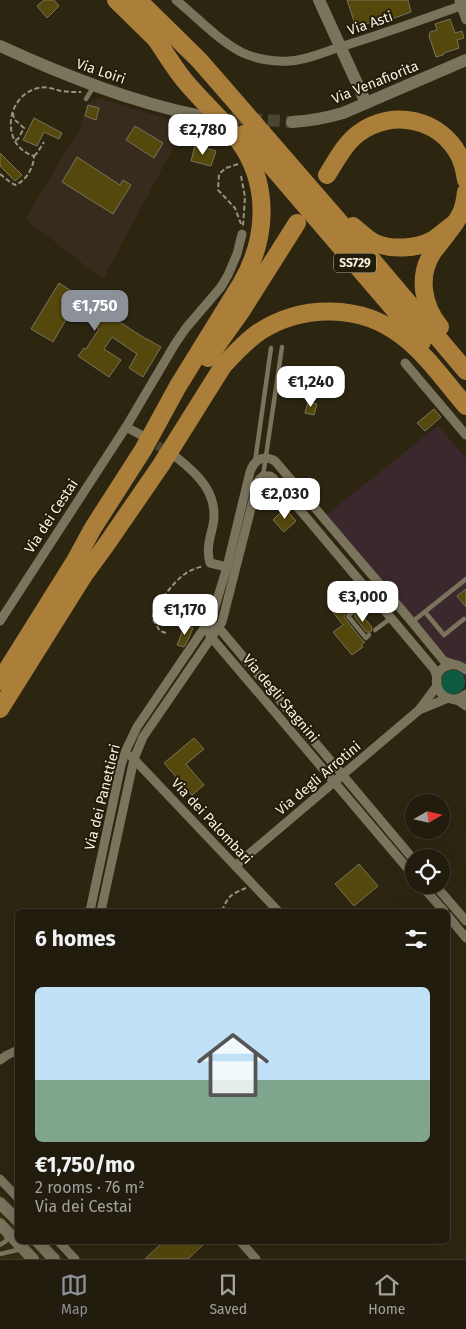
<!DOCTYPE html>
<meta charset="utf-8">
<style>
:root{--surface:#211c0d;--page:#292516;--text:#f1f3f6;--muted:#a2a19d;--line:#3e3a2e;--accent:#8c9099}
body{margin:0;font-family:"Fira Sans",sans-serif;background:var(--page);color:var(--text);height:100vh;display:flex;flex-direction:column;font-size:19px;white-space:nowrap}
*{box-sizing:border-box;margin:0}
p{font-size:16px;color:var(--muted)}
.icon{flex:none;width:28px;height:28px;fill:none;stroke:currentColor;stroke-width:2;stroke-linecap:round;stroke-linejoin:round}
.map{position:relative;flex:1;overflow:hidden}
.drawer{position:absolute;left:15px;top:909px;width:435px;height:335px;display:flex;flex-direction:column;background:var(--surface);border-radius:8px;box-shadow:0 5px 20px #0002,0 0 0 1px var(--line)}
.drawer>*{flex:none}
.needle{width:32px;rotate:81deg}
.fabs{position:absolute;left:405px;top:794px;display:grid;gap:10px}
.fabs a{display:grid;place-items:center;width:45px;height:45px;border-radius:50%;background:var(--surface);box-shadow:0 5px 20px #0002,0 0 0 1px var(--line);font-size:25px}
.price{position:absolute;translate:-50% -42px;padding:0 11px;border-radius:10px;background:#fff;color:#222;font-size:16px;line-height:32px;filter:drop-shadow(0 1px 2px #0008)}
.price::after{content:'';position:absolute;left:50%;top:30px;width:15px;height:11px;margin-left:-8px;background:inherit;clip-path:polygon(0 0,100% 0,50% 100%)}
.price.on{background:var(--accent);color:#fff}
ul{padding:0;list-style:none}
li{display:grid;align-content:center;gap:10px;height:265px;padding:0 20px}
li+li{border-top:1px solid var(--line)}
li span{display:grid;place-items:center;height:155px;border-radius:8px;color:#555}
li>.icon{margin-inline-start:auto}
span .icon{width:90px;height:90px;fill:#fffc;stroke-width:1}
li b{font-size:21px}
h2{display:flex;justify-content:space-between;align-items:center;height:60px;padding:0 20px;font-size:21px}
.tab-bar{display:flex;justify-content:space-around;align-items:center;height:70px;border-top:1px solid var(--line);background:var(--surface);font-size:14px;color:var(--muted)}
.tab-bar a{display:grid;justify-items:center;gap:2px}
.tab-bar .on{color:var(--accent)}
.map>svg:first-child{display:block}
.commercial{fill:#3b282c}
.built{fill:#342d10}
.education{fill:#372b1d}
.green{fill:#0f5b41}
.building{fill:#55480c;stroke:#78735b}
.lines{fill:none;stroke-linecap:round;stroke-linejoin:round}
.street-tunnel{stroke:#4a4531;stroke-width:9;stroke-dasharray:9 4.5;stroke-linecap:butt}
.secondary-tunnel{stroke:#4a4531;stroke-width:12;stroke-dasharray:12 6;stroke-linecap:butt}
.path{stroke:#979281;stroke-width:2;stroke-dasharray:5 2.5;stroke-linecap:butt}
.lane{stroke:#7a745d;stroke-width:4.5}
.street{stroke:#7a745d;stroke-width:9}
.secondary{stroke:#7a745d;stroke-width:12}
.highway{stroke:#ab7f3a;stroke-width:18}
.labels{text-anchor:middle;stroke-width:4;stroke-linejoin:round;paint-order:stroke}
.shield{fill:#221d08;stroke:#b6b2a2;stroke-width:1}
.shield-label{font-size:12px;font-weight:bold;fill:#f5f2e4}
.street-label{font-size:14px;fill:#f5f2e4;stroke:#221d08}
</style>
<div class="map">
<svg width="466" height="1259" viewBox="0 0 466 1259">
<rect width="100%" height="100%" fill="#2c2611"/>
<path class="commercial" d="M438,426l28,32v222l-140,-165z"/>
<path class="built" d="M0,1191l17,18 1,32h30l17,18h-65z"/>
<path class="education" d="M97,98l79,23 -2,25 -71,133 -78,-60 55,-90 7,-25z"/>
<circle class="green" cx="453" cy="682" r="12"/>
<g class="building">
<path d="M44,0h10l5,6 -12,12 -10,-12z"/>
<path d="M347,0h61l3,12 -22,8 -1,-3 -32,10z"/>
<path d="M450,19l5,14 7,-2 2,7 -7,2 2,8 -15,5 -1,2 -7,2 -7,-21 1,-4 7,-2 -2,-6z"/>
<path d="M88,105l11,3 -3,12 -11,-4z"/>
<path d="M34,118l28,15 -3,6 -15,-7 -7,14 -14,-6z"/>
<path d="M135,126l28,17 -9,15 -28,-18z"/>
<path d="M195,145l21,6 -5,15 -20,-5z"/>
<path d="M0,153l22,22 -7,6 -15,-15z"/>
<path d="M77,157l43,28 3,-5 8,5 -18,29 -51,-32z"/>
<path d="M59,283l87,56h1l14,8 -18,30 -14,-9 8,-14 -25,-17 -8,12 17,11 -12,17 -31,-21 6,-8 2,1 13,-20 -28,-18 -18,31 -22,-13z"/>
<path d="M308,402l9,2 -3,11 -9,-2z"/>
<path d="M434,409l7,8 -16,14 -8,-8z"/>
<path d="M285,508l11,13 -12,11 -11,-12z"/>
<path d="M466,589v18l-9,-11z"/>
<path d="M345,594l9,10v2l-9,7 -1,4 19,24 2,1 -4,3 2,2 -11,8 -19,-23 10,-7 -14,-18z"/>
<path d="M359,612l13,15 -1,5h-5l-12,-16z"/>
<path d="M185,625l8,3 -5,12 -4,7 -7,-2z"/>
<path d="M194,738l10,11 -18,15 18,21 -12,10 -28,-32z"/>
<path d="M359,864l19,22 -24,20 -19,-22z"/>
<path d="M164,1241h43l-19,18h-43z"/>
</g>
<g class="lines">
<path class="street-tunnel" d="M146,438l25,16"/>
<path class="secondary-tunnel" d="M196,115l96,7"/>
<g class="path">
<path d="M13,113l1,6 10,9 -6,11 -5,2"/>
<path d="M34,156l3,-3 7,-11"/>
<path d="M238,164l-12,4 -7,6 -1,16 17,18 6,16"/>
<path d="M0,174l10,8 5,3c11,-4 19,-18 19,-29 -34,-10 -29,-60 4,-68 8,-2 16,1 23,3 7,1 13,1 20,1"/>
<path d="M241,176l4,21 -2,29"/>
<path d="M166,633l-6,-2 -8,-13c6,-15 20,-35 33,-44 5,-4 12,-6 18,-8"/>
<path d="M222,911c6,-15 9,-17 24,-23"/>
</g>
<g class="lane">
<path d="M86,99l8,-13"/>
<path d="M255,462l16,-114"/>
<path d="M263,476l19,-129"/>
<path d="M425,612l19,23 20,-16"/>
<path d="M412,622l54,-43"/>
<path d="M375,630l16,-12"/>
<path d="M369,635l-3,3 -18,-22 24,-21"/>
<path d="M0,1245l6,-4 1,-5"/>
<path d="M0,1254l17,-4h4"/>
</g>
<g class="street">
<path d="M176,0c21,17 41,39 65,52 14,7 33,10 48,9 18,-1 35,-9 51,-14 43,-13 84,-28 126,-43"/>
<path d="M459,1l7,19"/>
<path d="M405,363l61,72"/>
<path d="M126,427l17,9"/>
<path d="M176,457c22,17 43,37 37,68 -3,13 -7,24 -3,38l17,4"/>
<path d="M0,621l126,-194 49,-83 11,-16 35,-41 7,-12 9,-21 5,-20"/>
<path d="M214,627l5,1 195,232"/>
<path d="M209,633l2,4 203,239"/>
<path d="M466,670c-6,-5 -12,-7 -19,-4 -23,9 -5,46 19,28"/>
<path d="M451,699l8,2 7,5"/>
<path d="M419,710l29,-12"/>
<path d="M131,756l147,155"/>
<path d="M235,866l184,-156 18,-24"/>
<path d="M421,885l23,26"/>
<path d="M435,885l31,36"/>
<path d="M90,911l31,-146 5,-15 11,-23 74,-109 3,-8 13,-43 23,-95c4,-12 13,-18 25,-11l137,161 32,39 9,3"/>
<path d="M101,911l33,-152 9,-22 79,-115 36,-141 5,-5h7l3,2 161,191 2,5 1,7"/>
<path d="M448,916l18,22"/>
<path d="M0,1060l7,-5 11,-5"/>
<path d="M0,1179l18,19"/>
<path d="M58,1241l17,18"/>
<path d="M240,1241l16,18"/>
</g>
<g class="secondary">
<path d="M319,0l47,103"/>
<path d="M0,46c63,29 128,55 196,69"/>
<path d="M292,122c17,-1 34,-4 51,-9l123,-53"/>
<path d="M0,1203l18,18"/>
<path d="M0,1224l33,35"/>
<path d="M37,1241l17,18"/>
</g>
<g class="highway">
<path d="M116,0l46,45"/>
<path d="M138,0l61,60 21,24 142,164 104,123"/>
<path d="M244,134l178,208"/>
<path d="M327,175c9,-14 18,-32 32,-42 34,-25 82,-14 101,24 3,7 5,15 6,23"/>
<path d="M353,226c7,6 14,13 22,17 17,7 41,6 58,-3 7,-5 15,-12 22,-17"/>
<path d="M440,327c-17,-21 -23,-51 -7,-75 9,-12 20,-24 27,-37 4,-7 5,-15 6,-23"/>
<path d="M208,358l34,-48 55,-87"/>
<path d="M0,681l75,-120 18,-33 50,-78 35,-64 63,-102c25,-43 29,-94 2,-137 -16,-24 -39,-43 -58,-66 -11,-13 -20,-29 -30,-43"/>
<path d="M0,709l84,-134 22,-30 55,-80 62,-99c11,-12 23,-25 36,-34 43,-28 102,-28 143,4 25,19 44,47 64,70"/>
</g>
</g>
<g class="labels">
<rect class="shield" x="334" y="253.5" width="42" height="19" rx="4"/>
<g class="shield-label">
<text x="355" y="267">SS729</text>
</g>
<g class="street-label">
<text transform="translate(370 23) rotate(-19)" y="5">Via Asti</text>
<text transform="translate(101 71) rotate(19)" y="5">Via Loiri</text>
<text transform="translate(375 82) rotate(-22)" y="5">Via Venafiorita</text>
<text transform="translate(51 516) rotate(-57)" y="5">Via dei Cestai</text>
<text transform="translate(281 698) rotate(50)" y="5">Via degli Stagnini</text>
<text transform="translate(318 778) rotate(-40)" y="5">Via degli Arrotini</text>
<text transform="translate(102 797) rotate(-76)" y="5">Via dei Panettieri</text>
<text transform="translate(212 821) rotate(47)" y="5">Via dei Palombari</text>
</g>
</g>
</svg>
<div class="fabs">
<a><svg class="needle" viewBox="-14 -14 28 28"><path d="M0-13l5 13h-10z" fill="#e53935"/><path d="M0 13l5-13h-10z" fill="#a2a19d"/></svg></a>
<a><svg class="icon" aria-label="locate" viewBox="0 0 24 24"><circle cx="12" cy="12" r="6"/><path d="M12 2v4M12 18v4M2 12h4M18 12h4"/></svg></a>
</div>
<b class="price" style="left:203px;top:156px">€2,780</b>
<b class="price on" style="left:95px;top:332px">€1,750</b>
<b class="price" style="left:311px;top:408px">€1,240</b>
<b class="price" style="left:285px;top:520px">€2,030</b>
<b class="price" style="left:363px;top:623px">€3,000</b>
<b class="price" style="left:185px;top:636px">€1,170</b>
<section class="drawer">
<h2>6 homes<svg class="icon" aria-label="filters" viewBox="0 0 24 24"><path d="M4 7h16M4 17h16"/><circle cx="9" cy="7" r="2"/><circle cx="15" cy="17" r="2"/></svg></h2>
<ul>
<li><span style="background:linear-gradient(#bfe0f5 60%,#7fa58c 0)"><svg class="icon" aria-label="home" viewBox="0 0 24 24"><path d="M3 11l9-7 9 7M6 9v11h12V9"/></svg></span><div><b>€1,750/mo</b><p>2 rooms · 76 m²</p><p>Via dei Cestai</p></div></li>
</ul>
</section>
</div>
<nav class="tab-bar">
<a class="on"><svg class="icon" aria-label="map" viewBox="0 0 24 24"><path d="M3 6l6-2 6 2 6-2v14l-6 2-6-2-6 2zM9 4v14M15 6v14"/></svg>Map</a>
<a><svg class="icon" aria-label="saved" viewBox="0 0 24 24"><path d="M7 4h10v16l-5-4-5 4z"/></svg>Saved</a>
<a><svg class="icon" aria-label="home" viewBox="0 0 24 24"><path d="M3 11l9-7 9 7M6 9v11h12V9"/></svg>Home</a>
</nav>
